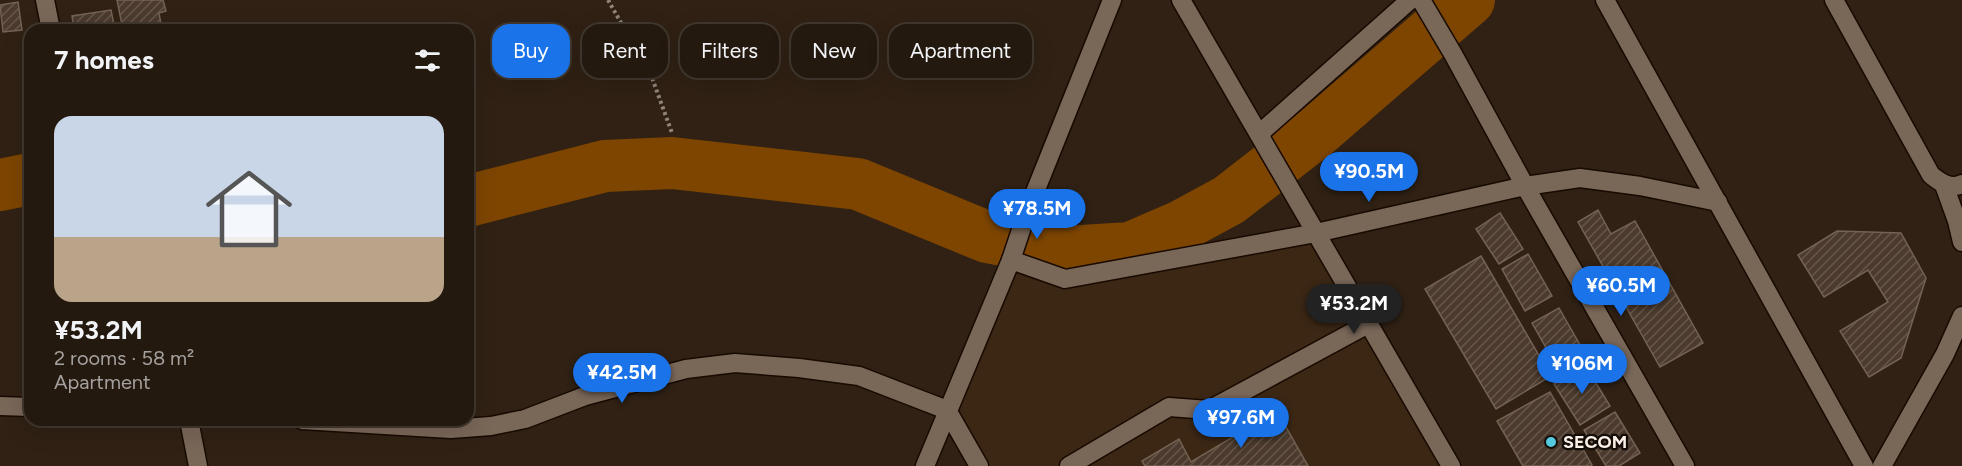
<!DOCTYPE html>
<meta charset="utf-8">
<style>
:root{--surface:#24190f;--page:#2c2218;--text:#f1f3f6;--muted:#a3a09e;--line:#41382f;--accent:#1a73e8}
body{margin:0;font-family:Figtree,sans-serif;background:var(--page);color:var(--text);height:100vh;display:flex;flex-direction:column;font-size:22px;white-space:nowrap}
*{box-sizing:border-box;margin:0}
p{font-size:20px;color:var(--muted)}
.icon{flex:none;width:33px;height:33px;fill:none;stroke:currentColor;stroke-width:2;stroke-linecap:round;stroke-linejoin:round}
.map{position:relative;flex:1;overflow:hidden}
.drawer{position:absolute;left:24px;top:24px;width:450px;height:402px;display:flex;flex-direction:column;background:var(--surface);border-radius:18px;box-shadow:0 6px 24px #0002,0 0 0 2px var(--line)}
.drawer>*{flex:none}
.banner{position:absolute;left:492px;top:24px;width:570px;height:54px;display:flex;gap:12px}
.price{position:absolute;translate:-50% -51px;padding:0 14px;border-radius:21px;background:var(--accent);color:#fff;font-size:20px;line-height:39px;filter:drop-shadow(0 2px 3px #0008)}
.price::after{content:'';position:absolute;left:50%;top:36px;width:18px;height:14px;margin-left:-9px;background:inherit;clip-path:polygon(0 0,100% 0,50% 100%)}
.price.current{background:#222;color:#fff}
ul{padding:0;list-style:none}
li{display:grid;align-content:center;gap:12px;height:318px;padding:0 30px}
li span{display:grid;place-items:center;height:186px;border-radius:18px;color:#555}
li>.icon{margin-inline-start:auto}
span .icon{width:108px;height:108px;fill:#fffc;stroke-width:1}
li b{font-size:26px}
h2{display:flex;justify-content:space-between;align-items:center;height:72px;padding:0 30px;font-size:26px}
.tag{padding:0 21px;border-radius:18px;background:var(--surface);box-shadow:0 6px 24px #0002,0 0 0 2px var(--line);font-size:21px;line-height:54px}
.tag.current{background:var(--accent);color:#fff}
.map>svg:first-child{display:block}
.built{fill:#3c2715}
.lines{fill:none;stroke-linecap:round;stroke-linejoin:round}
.river{stroke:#7d4500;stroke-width:52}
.building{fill:url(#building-hatch);stroke:#746253;stroke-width:1.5}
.minor-casing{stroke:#180a01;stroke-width:21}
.path{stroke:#918479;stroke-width:4;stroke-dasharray:3 3;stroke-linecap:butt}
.minor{stroke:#796758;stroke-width:18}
.poi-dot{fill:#55cadf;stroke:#130c07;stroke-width:2}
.labels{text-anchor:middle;stroke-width:4.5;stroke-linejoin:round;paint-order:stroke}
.poi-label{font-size:18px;font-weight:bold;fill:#fcf1e8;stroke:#130c07;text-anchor:start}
</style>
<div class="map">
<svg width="1962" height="466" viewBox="0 0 1962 466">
<defs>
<pattern id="building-hatch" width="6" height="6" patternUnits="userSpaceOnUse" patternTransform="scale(1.5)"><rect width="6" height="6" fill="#4b3a2d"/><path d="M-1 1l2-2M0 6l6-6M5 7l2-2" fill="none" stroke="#66574b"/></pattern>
</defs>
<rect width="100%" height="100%" fill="#302114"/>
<path class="built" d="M1316,233l135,233h-472l-32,-56 64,-150 54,19z"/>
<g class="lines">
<g class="river">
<path d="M0,185l30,-6"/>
<path d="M468,201l137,-35 67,-3 186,21 129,53 79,15 64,-4 51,-22 48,-26 84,-65 156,-135"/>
</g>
</g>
<g class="building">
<path d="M117,0h46l3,11 -7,2 3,17h-39z"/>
<path d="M18,2l4,28 -19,2 -3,-27z"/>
<path d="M111,10l4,20h-41l-2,-14z"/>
<path d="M1598,210l13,24 24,-13 68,122 -43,24 -82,-145z"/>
<path d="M1500,213l23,36 -24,15 -23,-35z"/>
<path d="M1837,231l64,2 25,45 -25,80 -32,19 -29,-46 48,-29 -20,-32 -44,27 -26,-42z"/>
<path d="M1528,254l24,42 -27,15 -23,-42z"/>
<path d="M1481,256l70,120 -55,33 -71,-120z"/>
<path d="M1559,308l29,51 -27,15 -29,-51z"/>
<path d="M1585,365l25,41 -30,19 -26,-41z"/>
<path d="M1550,392l42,73 -2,1h-67l-26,-45z"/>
<path d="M1277,411l31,55h-163l-3,-5 37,-22 12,23z"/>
<path d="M1615,412l25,41 -21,13h-13l-22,-36z"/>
</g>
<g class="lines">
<g class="minor-casing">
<g id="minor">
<path d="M45,0l6,30"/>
<path d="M1181,0l270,466"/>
<path d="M1421,0l32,54 72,132 160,280"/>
<path d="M1605,0l259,466"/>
<path d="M1834,0l97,175c9,7 19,15 31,9"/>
<path d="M1259,134l151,-134"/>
<path d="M1944,185l13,36 5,21"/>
<path d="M1011,260l54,19 251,-46 209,-47 55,-8 60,8 78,16"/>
<path d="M0,406l30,1"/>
<path d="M189,420l9,46"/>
<path d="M302,420l149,9 40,-3 34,-7 60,-23 101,-27 49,-6 64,5 60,8 88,34 32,56"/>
<path d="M925,466l86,-206 16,-48 85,-212"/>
<path d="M1069,466l100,-59 40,3 159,-86"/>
<path d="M1882,466l63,-112 17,-38"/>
</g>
</g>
<path class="path" d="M608,0l43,75 21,58"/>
<use href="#minor" class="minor"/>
</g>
<circle class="poi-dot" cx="1551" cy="442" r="6"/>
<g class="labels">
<g class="poi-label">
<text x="1563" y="448">SECOM</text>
</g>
</g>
</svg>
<b class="price" style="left:1369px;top:203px">¥90.5M</b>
<b class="price" style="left:1037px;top:240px">¥78.5M</b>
<b class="price" style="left:1621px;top:317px">¥60.5M</b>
<b class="price current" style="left:1354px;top:335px">¥53.2M</b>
<b class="price" style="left:1582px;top:395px">¥106M</b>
<b class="price" style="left:622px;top:404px">¥42.5M</b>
<b class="price" style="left:1241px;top:449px">¥97.6M</b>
<div class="banner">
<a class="tag current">Buy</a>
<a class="tag">Rent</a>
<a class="tag">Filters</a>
<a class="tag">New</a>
<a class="tag">Apartment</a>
</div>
<section class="drawer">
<h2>7 homes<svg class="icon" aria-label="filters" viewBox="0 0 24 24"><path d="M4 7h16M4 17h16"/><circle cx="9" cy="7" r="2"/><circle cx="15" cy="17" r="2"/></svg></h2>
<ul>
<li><span style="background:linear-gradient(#c9d6e8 65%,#b9a48a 0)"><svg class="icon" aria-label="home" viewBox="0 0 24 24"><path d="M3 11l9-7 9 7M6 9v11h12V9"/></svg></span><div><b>¥53.2M</b><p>2 rooms · 58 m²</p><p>Apartment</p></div></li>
</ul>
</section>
</div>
